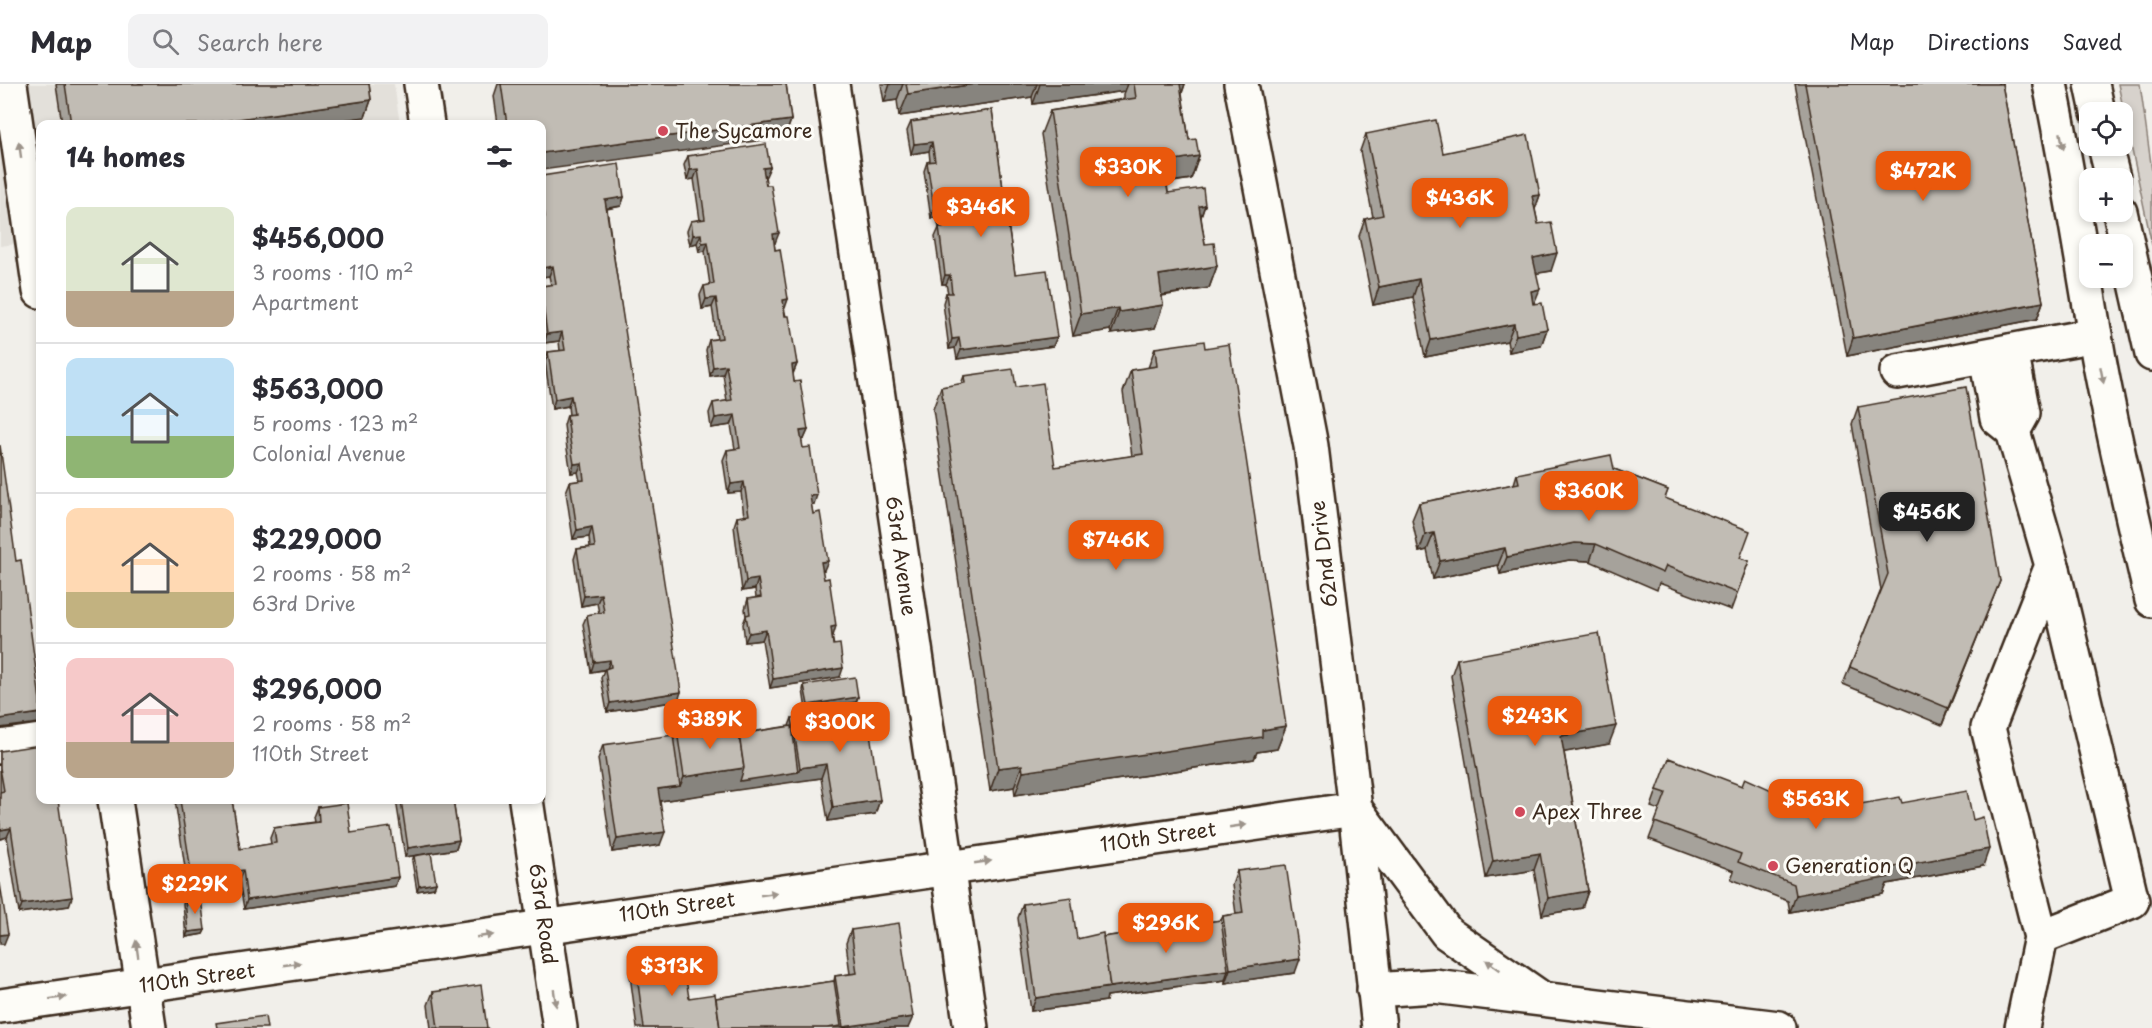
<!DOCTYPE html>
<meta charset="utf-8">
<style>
:root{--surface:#fff;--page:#f2f2f3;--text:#2b2b33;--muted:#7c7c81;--line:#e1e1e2;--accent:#ea580c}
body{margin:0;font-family:"Playpen Sans",sans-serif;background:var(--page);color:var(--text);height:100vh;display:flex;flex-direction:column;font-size:22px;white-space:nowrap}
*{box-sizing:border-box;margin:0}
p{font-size:20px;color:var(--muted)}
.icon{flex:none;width:33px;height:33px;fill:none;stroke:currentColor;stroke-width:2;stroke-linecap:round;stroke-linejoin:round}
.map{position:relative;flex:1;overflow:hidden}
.details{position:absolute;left:36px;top:36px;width:510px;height:684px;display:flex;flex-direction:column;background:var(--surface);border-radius:12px;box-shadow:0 3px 9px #0003}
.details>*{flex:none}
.buttons{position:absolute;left:2079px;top:18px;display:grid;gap:12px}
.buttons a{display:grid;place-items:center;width:54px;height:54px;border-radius:12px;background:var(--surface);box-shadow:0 3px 9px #0003;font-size:30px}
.price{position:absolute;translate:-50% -51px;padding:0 14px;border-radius:12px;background:var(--accent);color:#fff;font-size:20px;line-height:39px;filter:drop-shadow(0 2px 3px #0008)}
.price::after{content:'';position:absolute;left:50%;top:36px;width:18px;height:14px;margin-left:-9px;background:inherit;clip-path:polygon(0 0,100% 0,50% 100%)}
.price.current{background:#222;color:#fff}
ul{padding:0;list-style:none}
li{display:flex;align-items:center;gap:18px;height:150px;padding:0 30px}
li+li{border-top:2px solid var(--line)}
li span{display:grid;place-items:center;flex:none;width:168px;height:120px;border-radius:12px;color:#555}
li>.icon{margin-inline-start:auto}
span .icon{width:72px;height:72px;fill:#fffc;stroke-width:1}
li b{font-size:26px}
h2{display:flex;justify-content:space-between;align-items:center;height:72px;padding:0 30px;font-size:26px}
header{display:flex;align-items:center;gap:36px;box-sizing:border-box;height:84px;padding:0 30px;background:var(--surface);border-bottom:2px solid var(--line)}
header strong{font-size:28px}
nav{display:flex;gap:33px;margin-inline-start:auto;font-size:21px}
.search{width:420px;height:54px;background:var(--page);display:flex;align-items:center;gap:15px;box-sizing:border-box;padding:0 21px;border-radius:12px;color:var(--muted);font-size:22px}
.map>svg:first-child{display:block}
.built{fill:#e3e0da}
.green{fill:#d7d2cc;stroke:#897e75;stroke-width:1.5}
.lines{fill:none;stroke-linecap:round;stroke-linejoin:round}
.minor-casing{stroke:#3b2a1e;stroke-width:38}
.major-casing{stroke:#3b2a1e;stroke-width:38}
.minor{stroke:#fdfcf7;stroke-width:33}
.major{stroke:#fdfcf7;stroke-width:33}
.wall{fill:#a6a29b;stroke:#3b2a1e;stroke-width:1.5}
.shaded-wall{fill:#87847e;stroke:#3b2a1e;stroke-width:1.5}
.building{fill:#c1bcb4;stroke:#3b2a1e;stroke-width:1.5}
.oneway{fill:#9c938a}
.poi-dot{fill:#d1495b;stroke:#fdfcf7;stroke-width:2}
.labels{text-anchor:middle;stroke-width:6;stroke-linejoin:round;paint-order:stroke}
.poi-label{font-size:20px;fill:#3b2a1e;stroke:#fdfcf7;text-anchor:start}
.street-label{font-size:20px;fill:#3b2a1e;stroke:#fdfcf7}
</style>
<header>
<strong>Map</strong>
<div class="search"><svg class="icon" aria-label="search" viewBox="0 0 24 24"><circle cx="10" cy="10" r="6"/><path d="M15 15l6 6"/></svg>Search here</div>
<nav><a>Map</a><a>Directions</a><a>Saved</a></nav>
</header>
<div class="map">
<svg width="2152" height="944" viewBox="0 0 2152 944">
<rect width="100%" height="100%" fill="#f1efea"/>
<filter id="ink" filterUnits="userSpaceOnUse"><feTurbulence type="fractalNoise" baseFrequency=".0167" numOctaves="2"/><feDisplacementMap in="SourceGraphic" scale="12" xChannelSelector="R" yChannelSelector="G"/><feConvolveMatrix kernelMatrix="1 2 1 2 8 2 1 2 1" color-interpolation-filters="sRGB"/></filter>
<g filter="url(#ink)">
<path class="built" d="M0,0h394l6,40h-360v117l-40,5z"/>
<path class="green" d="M2118,0h22l12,87v74z"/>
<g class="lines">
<g class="minor-casing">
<g id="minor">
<path d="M10,0l30,207"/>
<path d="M421,0l6,40"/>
<path d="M832,0l139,944"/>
<path d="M1241,0l70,362 44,363 24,219"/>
<path d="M2011,267l12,62 -10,18 40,138"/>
<path d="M1986,272l11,62 16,13"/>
<path d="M1897,288l198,-37"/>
<path d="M0,663l40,-6"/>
<path d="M115,716l34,228"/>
<path d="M526,716l34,228"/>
<path d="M1356,726l91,123 91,63"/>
<path d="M1374,906l60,-4 345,42"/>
<path d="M0,922l1355,-197"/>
<path d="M2022,944l19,-91 -53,-209 61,-155 4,-4 79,332 -91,36"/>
</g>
</g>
<g class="major-casing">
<g id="major">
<path d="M2050,0c19,91 33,183 49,275 15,81 34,161 53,241"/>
<path d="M2092,0l6,28"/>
<path d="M2105,62l8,32"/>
<path d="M2120,128l32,142"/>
</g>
</g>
<use href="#minor" class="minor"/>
<use href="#major" class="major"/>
</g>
<g class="wall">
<path d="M56,0h313l2,16 -6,17 -52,7h-251z"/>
<path d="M498,0h288l5,36 -6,17 -243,-13h-44l-4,-28z"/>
<path d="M881,0h304l-3,9 7,47 10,16 -8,23 -24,4 1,10 37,12 -4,12 4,27 12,22 -8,22 -47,8 1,9 -8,23 -44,6 -1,-4 -37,6 -32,-202 9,-23 74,-12v-5l1,-3 -92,13 -1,-7 -133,19 -2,-16 -13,2z"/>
<path d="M1795,0h207l41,218 -6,17 -190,37z"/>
<path d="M992,26l23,164 38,72 -96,13 -2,-11 -6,1 -6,-46 3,-10h2l-2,-9h-4l-7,-47 4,-9 -2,-11 -6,1 -7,-47 3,-9 3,-1 -1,-10 -18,3 -4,-23 4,-9z"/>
<path d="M1366,50l77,19 97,42 -5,14 3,15 13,47 -15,2 -2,31 13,25 -6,17 -32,6 -2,-11 -82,16 -12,-60 -40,8 -14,-69 6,-17 8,-2 -13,-66z"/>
<path d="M688,72l78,20h-1l10,67h-1l1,7 13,49 -4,9 13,56 -4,10 1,8 14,48 -4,9 -3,1 13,64h-3l13,66h-2l11,66h-1l8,41 -70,11 -8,-48 -17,2 -2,-18 3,-8 -1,-7 3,-10 8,-1 -1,-9 -13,2 -8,-65 3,-9 7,-1 -3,-24 -13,1 -5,-33 4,-10 8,-1 -4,-24 -20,3 -2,-15 4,-10 14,-2 -4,-27 -13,2 -4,-26 3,-10 8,-1 -5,-32 -10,2 -2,-14 4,-9 6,-1 -5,-34 -6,1 -2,-9 -7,2 -3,-14 4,-10 9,-1 -6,-41 -7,1 -3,-15z"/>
<path d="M542,92l82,21 -3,9 -14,3 71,492 -71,11 -6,-34 3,-8 -13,2 -8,-48 4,-9 12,-2 -2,-10 -16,3 -7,-47 3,-10 13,-2 -1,-10 -16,2 -7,-47 4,-10 10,-1 -2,-9 -7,1 -4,-24 -3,-24 3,-10h2l-1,-9 -16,3 -7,-47 3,-10 12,-1 -1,-10 -15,2 -2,-15v-42l9,-1 -2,-9 -7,1z"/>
<path d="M1155,264h50l81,378 -9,23 -20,3 -3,7 -239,36 -1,-8 -24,4 -57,-382 8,-22 20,-3 3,-8 52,11 39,80 77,-11 -9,-64 8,-22 17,-2z"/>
<path d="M1858,323l142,174 -58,144 -99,-41 38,-94 -29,-166z"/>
<path d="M1614,385l54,21 -3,8 75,60 9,3 -18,49 -72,-27 -2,7 -67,-29 -21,-1 -69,14 -2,-9 -65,14 -6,-29 -8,2 -7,-32 7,-17 95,-19 3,-10z"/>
<path d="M1457,575l152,85 -45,8 24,139 -6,17 -40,7 -8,-45 -48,8 -35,-202z"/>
<path d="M804,601l54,12 -2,5 -50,8 -3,-20z"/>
<path d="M792,634l88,82 -5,14 -47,7 -7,-43 -26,3 -135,20v44l-48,7 -14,-93 5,-14 71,-6 3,-8 62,3 50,-8z"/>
<path d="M0,667l69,155 -50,7 -12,-76 -7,2z"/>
<path d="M1742,702l67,21 23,2 151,57 -96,18 -4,10 -93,18 -2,-11 -57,-22 3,-8 -85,-32 11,-29 -9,-3 6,-17z"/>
<path d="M175,716h57l8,49 31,-5 -1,-6 4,-10 41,-6 -1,-5 4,-10 33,26 47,44 -3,9 -151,23 -5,-29 -51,8z"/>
<path d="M396,716h57l6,40 -3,9 -51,8z"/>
<path d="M414,772l22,27 -2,5 -17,3 -5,-30z"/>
<path d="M1237,787l58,102 -70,10v-3l-118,16 -1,5 -75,10 -13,-93 5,-14 54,35 26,-2 118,-17 2,-4 13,-2 -4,-29z"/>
<path d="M185,815l20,31 -2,4 -17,3 -3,-33z"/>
<path d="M851,846l57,98h-271l-7,-53 5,-14 54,37h27l118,-17 1,-5 15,-2 -4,-31z"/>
<path d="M433,908l54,36h-56l-3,-23z"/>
</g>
<g class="shaded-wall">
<path d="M890,0h13l-6,16 -13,2z"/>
<path d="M975,0h62l-5,13 -133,19 9,-22z"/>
<path d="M1040,0h88l-3,7 -92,13z"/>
<path d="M1180,0h5l-7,20z"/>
<path d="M371,16l-6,17 -52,7h-110z"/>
<path d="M791,36l-6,17 -243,33v-17z"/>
<path d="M932,58l-3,9 -18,3 3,-10z"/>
<path d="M1199,72l-8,23 -36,5 8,-22z"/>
<path d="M770,83l-4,9 -6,1 3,-9z"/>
<path d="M698,85l-4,10 -7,1 3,-10z"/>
<path d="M1540,111l-6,17 -2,-16z"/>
<path d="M624,113l-3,9 -19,3 3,-9z"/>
<path d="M1205,121l-8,23 2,-22z"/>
<path d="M934,124h6l-3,9 -6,1z"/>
<path d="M779,149l-4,10 -6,1 4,-10z"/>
<path d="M701,150l-4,9 -7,2 3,-10z"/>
<path d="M708,158l-3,9 -6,1 3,-9z"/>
<path d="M1557,169l-6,18 -24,4 6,-17z"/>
<path d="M553,182l-4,10 -7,1v-9z"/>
<path d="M1217,182l-8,22 -58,9 8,-22z"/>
<path d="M945,191h5l-4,9h-4z"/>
<path d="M1419,195l-6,18 -40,8 6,-18z"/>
<path d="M1540,205l-7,17 -2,-15z"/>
<path d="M716,214l-4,9 -10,2 4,-10z"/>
<path d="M788,215l-3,9 -5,1 3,-9z"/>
<path d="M2043,218l-6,17 -190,37 6,-18z"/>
<path d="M1163,221l-8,23 -44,6 8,-22z"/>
<path d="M1118,224l-8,22 -37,6 8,-22z"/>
<path d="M1514,240l-7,17 -82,16 6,-17z"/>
<path d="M1547,245l-6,17 -32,6 7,-17z"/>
<path d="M562,248l-3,9 -15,2 3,-9z"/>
<path d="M1057,253l-4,9 -96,13 4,-9z"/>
<path d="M959,254l-4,10 -6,1 3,-10z"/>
<path d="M797,280l-4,9 -5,1 4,-9z"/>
<path d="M726,281l-3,9 -13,2 3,-9z"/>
<path d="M571,312l-3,10 -16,3 3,-10z"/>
<path d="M735,331l-4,10 -20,3 4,-10z"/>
<path d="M808,346l-4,9 -7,1 3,-9z"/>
<path d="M582,379l-4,9 -7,1 3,-9z"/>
<path d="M744,398l-3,10 -13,1 3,-9z"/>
<path d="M817,411l-3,9 -8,1 4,-9z"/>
<path d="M592,443l-3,10 -16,2 4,-9z"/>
<path d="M1434,449l-7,17 -8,2 6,-17z"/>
<path d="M1575,459l21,1 -6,17 -21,-1 -69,14 7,-17z"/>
<path d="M1505,464l-7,17 -65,14 7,-18z"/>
<path d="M828,477l-4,9 -6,1 3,-9z"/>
<path d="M758,495l-3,10 -13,2 4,-10z"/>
<path d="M2000,497l-7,17 -51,127 6,-17z"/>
<path d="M601,510l-4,9 -16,3 3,-10z"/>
<path d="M836,542l-3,10 -6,1 4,-10z"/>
<path d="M766,546l-4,10 -17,2 4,-9z"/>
<path d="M610,576l-3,9 -16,3 3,-10z"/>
<path d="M843,584l-3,9 -70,11 3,-9z"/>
<path d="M681,608l-3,9 -71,11 3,-9z"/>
<path d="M858,613l-2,5 -50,8 2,-5z"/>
<path d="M40,629v5l-1,5 -39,5v-9z"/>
<path d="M1286,642l-9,23 -20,3 -3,7 -239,36 8,-23z"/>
<path d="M1616,642l-7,18 -54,10 6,-18z"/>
<path d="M826,680l-5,14 -168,24 5,-13 22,-3 4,-9 60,-9 54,4 2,-4z"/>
<path d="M1022,681l-8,22 -24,4 8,-23z"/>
<path d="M880,716l-5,14 -47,7 5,-14z"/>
<path d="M11,744l-4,9 -7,2v-9z"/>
<path d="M665,748l-5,13 -48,7 5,-13z"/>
<path d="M459,756l-3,9 -51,8 3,-9z"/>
<path d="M1989,765l-6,17 -96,18 -4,10 -93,18 6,-17 92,-27z"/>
<path d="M1540,769l-6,17 -48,8 7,-17z"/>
<path d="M243,786l-4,10 -51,8 4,-10z"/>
<path d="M398,793l-3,9 -151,23 3,-9z"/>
<path d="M436,799l-2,5 -17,3 2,-5z"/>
<path d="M1588,807l-6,17 -40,7 6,-17z"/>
<path d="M72,813l-3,9 -50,7 3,-9z"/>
<path d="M205,846l-2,4 -17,3 2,-5z"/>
<path d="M8,850l-4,10h-4v-9z"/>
<path d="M1300,875l-5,14 -70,10 5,-14z"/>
<path d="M1228,886l-3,10 -118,16 -1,5 -75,10 5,-13z"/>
<path d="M913,933l-5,11h-66l1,-1z"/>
</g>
<g class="building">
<path d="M65,0h304l2,16 -168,24h-132z"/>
<path d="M501,0h285l5,36 -249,33v-29h-35z"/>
<path d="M906,0h69l-67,10z"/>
<path d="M1134,0h46l9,56 7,-1 3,17 -36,6 5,31 35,-5 2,17 -6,1 6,38 9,-1 3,23 -58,9 4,30 -44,7 -1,-4 -37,6 -31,-203 86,-13z"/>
<path d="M1805,0h197l41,218 -190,36z"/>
<path d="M992,26l23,164 32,-4 10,67 -96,13 -2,-12 -7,1 -6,-46h6l-2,-18h-5l-6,-48h4l-3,-19h-6l-7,-46 8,-1 -3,-19 -18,2 -3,-22z"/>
<path d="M1436,36l7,33 85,-18 12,60 -8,1 6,28 13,-2 6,31 -24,5 7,31 -9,2 2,13 9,-1 5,26 -31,6 -2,-11 -83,16 -12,-61 -40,8 -14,-68 18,-4 -17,-81z"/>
<path d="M766,60l4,23 -7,1 3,17h5l8,48 -6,1 2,16 5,-1 8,50 -5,1 2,16h4l8,48 -5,1 2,17 6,-1 8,49 -8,1 3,17 7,-1 7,48 -7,1 3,18 7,-2 8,49 -7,1 3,17 5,-1 7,48 -5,1 2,18 7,-1 3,24 -70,11 -7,-49 -17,3 -3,-18 4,-1 -2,-15 13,-2 -3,-18 -12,2 -9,-64 12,-2 -5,-33 -13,2 -4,-34 13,-2 -5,-33 -20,3 -2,-15 19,-3 -6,-35 -13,2 -4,-27 13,-2 -6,-40 -10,1 -2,-13 10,-2 -6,-42 -6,1 -1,-9 -8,1 -2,-14 14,-2 -7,-50 -8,1 -2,-14z"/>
<path d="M619,80l5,33 -19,3 76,492 -71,11 -5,-34 6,-2 -1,-7 -16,2 -7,-47 17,-3 -3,-18 -17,2 -7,-47 18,-2 -3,-20 -15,3 -7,-48 14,-2 -2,-17 -8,1 -4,-24 -3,-25 7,-1 -3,-18 -16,3 -7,-47 17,-2 -3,-18 -15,2 -5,-37v-11l14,-2 -3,-18 -11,2v-50l3,-1 -1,-8 -2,1v-34z"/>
<path d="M1204,257l1,7 24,-4 57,382 -24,4v7l-239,35 -1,-7 -24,3 -57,-381 24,-4 -1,-7 49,-7 3,18 27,-4 12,84 88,-13 -12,-84 26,-4 -2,-18z"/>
<path d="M1966,303l34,194 -52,127 -98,-41 38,-93 -30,-167z"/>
<path d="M0,361l16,116 5,-1 19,140v13l-40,6z"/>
<path d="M1611,371l3,14 54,21 -3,8 85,33 -10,27 9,3 -12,32 -71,-27 -3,7 -67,-29 -21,-1 -68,14 -2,-9 -65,13 -6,-28 -9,2 -6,-32 100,-20 -2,-9z"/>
<path d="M1599,549l17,93 -55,10 27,155 -40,7 -8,-45 -47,8 -36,-202z"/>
<path d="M855,593l3,20 -50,8 -4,-20z"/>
<path d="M866,622l14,94 -47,7 -7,-43 -26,4 -8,-50z"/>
<path d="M737,638l7,46 -60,9 -7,-46z"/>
<path d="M792,642l6,46 -58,9 4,-13 -5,-34z"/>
<path d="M673,651l7,51 -22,3 7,43 -48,7 -14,-94z"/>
<path d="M40,661v55h18l14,97 -50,7 -11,-76 -11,2v-38l4,-1 -4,-23v-17z"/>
<path d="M1669,674l73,28 3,-8 64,29 23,2 68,-12 2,6 65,-12 6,29 10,-3 6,32 -101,19 2,9 -94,18 -2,-11 -56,-22 3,-8 -86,-32 11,-29 -9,-3z"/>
<path d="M180,716h52l8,49 36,-6 -2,-15 45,-6 -1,-15 29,-4 4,30 40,-6 7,50 -151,23 -4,-30 -51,8z"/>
<path d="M401,716h52l6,40 -51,8z"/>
<path d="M431,769l5,30 -17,3 -5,-30z"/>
<path d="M1286,781l14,94 -70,10 -7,-53 20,-3 -6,-42z"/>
<path d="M0,799l8,51 -8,1z"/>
<path d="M1071,813l6,42 26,-6 7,54 -74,11 -13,-94z"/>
<path d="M201,814l4,32 -17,2 -3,-33z"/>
<path d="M1221,836l7,50 -118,17 -7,-50z"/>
<path d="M899,839l14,94 -70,10 -8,-51 22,-3 -6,-43z"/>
<path d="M682,870l7,44 26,-4 5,34h-76l-9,-67z"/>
<path d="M834,897l7,45 -14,2h-107l-4,-30z"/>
<path d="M481,901l6,43h-49l-5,-36z"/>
<path d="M265,932l2,12h-50l-1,-5z"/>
</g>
<defs><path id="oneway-solid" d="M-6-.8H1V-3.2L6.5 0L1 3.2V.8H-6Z" transform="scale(1.5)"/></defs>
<g class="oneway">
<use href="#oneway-solid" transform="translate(2062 57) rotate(79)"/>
<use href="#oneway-solid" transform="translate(20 66) rotate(-98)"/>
<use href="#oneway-solid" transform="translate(2102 291) rotate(79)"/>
<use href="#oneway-solid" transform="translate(1238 742) rotate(-8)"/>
<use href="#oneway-solid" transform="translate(983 778) rotate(-8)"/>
<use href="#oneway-solid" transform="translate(769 810) rotate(-8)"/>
<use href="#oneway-solid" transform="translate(485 852) rotate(-8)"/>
<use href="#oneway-solid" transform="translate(137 865) rotate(-98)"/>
<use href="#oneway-solid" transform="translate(292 880) rotate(-8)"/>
<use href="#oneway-solid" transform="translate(1493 881) rotate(-145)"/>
<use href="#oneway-solid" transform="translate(58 914) rotate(-8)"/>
<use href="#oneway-solid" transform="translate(555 914) rotate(82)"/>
</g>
</g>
<g class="poi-dot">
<circle cx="663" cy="47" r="6"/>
<circle cx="1520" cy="728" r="6"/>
<circle cx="1773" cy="782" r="6"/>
</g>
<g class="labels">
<g class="poi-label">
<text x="675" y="54">The Sycamore</text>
<text x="1532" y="735">Apex Three</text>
<text x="1785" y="789">Generation Q</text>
</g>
<g class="street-label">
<text transform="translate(1324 470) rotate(-97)" y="7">62nd Drive</text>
<text transform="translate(901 472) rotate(82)" y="7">63rd Avenue</text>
<text transform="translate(1158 753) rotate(-8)" y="7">110th Street</text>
<text transform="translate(677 823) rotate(-8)" y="7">110th Street</text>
<text transform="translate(543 830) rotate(82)" y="7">63rd Road</text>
<text transform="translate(197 894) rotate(-8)" y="7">110th Street</text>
</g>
</g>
</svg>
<div class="buttons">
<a><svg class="icon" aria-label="locate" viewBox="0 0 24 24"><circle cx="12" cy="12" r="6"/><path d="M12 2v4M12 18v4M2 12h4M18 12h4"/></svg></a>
<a>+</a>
<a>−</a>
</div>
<b class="price" style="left:1128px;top:114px">$330K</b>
<b class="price" style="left:1923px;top:118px">$472K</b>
<b class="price" style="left:1460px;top:145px">$436K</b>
<b class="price" style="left:981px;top:154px">$346K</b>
<b class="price" style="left:1589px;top:438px">$360K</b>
<b class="price current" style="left:1927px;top:459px">$456K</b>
<b class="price" style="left:1116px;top:487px">$746K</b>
<b class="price" style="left:1535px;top:663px">$243K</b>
<b class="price" style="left:710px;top:666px">$389K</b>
<b class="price" style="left:840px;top:669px">$300K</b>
<b class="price" style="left:1816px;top:746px">$563K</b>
<b class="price" style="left:195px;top:831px">$229K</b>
<b class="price" style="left:1166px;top:870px">$296K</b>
<b class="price" style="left:672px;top:913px">$313K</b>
<section class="details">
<h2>14 homes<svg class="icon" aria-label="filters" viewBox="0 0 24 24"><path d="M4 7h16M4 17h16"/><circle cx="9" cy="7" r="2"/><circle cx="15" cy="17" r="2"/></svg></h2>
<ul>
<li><span style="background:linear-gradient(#dfe7d0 70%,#b9a48a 0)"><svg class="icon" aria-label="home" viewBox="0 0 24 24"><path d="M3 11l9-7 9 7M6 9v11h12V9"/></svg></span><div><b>$456,000</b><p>3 rooms · 110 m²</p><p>Apartment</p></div></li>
<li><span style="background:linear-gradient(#bfe0f5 65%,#8fb573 0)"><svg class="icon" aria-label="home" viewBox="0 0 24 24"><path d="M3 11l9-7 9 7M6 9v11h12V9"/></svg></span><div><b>$563,000</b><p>5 rooms · 123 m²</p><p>Colonial Avenue</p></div></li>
<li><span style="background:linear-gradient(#ffd9b3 70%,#c2b280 0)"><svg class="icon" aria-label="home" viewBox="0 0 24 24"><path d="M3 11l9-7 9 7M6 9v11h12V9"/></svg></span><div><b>$229,000</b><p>2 rooms · 58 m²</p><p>63rd Drive</p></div></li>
<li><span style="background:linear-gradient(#f6c9c9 70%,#b9a48a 0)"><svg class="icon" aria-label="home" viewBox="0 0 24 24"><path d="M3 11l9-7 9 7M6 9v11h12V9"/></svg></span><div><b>$296,000</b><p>2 rooms · 58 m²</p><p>110th Street</p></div></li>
</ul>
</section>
</div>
